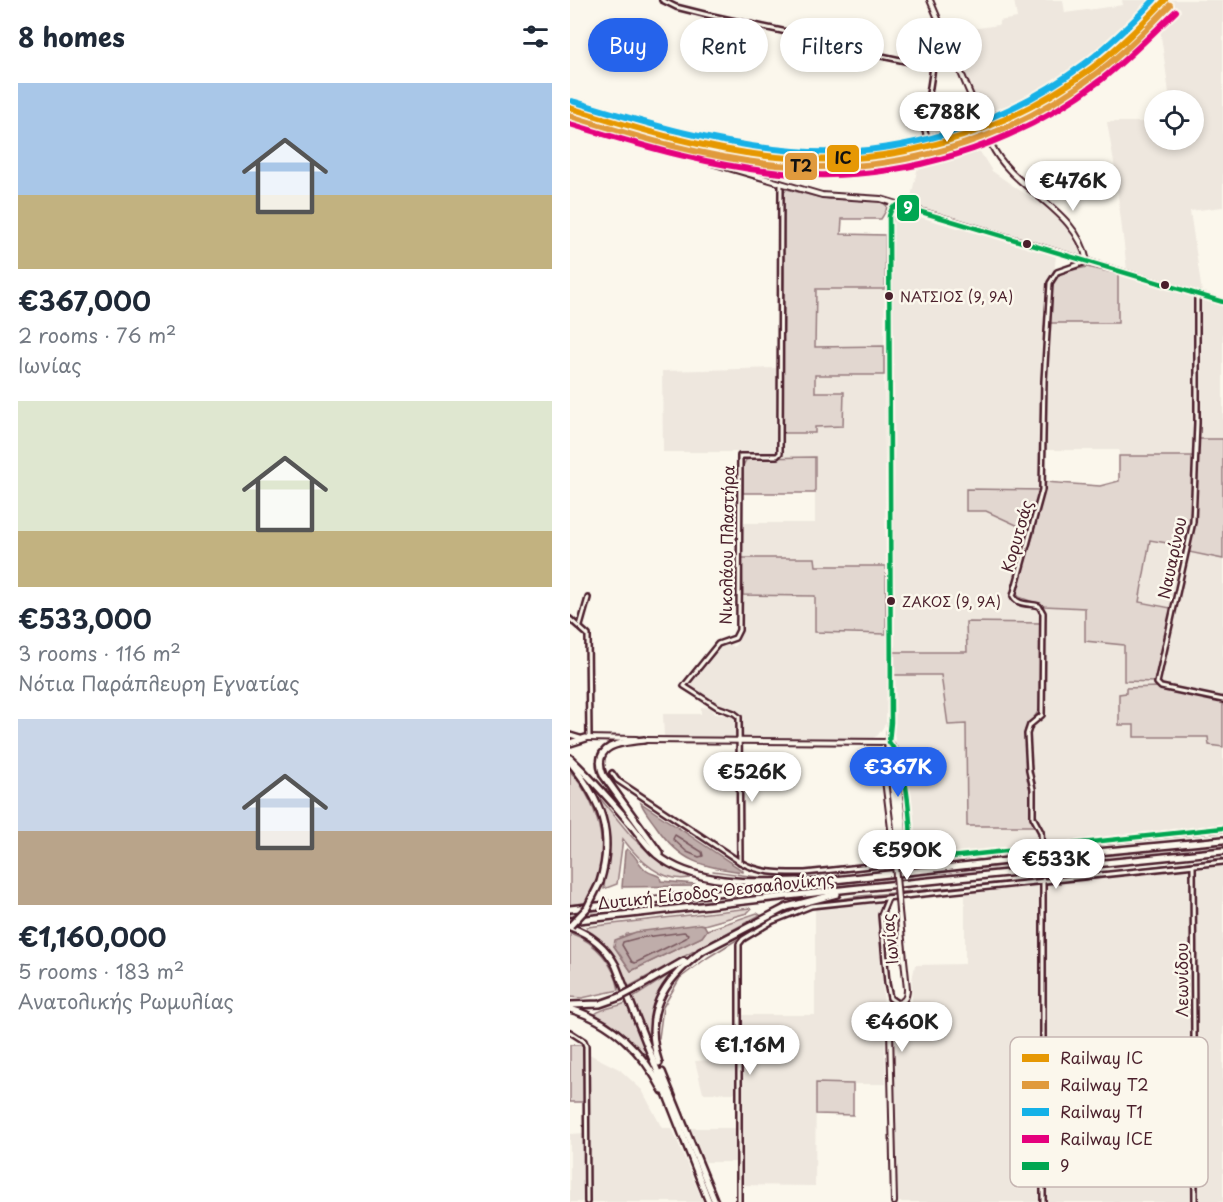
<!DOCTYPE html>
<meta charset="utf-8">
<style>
:root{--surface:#fff;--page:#f6f6f7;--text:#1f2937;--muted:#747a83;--accent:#2563eb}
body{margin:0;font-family:"Playpen Sans",sans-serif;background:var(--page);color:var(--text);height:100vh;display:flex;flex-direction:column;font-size:22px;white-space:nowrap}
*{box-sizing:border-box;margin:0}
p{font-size:20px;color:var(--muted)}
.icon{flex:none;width:33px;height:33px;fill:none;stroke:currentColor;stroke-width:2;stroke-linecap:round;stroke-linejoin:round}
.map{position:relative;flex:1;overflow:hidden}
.drawer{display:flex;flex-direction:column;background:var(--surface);width:570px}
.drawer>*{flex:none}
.guide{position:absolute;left:18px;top:18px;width:544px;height:54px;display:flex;gap:12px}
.buttons{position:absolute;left:574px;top:90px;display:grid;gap:12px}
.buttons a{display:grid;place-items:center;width:60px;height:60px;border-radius:50%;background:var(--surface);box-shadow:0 3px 9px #0003;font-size:30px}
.price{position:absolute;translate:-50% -51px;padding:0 14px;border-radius:21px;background:#fff;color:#222;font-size:20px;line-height:39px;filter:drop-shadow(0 2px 3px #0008)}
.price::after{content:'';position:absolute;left:50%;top:36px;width:18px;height:14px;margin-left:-9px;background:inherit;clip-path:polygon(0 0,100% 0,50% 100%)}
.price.current{background:var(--accent);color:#fff}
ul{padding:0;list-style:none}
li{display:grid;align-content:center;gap:12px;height:318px;padding:0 18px}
li span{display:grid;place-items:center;height:186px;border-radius:0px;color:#555}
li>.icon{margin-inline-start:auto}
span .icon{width:108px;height:108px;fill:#fffc;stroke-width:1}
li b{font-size:26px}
h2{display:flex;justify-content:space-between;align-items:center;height:72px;padding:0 18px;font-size:26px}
.pill{padding:0 21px;border-radius:27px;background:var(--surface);box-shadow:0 3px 9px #0003;font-size:21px;line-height:54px}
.pill.current{background:var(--accent);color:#fff}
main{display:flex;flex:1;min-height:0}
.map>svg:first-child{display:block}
.built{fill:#eee7de}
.green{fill:#e2d7d0;stroke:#967b7e;stroke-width:1.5}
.water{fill:#bfadaa;stroke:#907477;stroke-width:1.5}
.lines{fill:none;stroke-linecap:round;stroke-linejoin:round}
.shore{stroke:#79585e;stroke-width:1.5}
.stream{stroke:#907477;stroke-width:1.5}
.minor-casing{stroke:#4a1f2b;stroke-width:8}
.tertiary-casing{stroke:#4a1f2b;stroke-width:8}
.motorway-casing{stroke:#4a1f2b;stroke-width:10}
.minor{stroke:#fbf7ec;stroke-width:3}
.tertiary{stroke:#fbf7ec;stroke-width:4}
.motorway{stroke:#fbf7ec;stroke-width:5}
.tertiary-bridge-casing{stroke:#4a1f2b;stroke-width:8;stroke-linecap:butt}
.motorway-bridge-casing{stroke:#4a1f2b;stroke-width:10;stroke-linecap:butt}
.tertiary-bridge{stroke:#fbf7ec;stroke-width:4}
.motorway-bridge{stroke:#fbf7ec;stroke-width:5}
.bus-1-casing{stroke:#fbf7ec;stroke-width:9}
.bus-1{stroke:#00a651;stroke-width:4.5}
.rail-1-casing{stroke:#fbf7ec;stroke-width:10}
.rail-2-casing{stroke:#fbf7ec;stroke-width:10}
.rail-3-casing{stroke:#fbf7ec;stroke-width:10}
.rail-4-casing{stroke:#fbf7ec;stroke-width:10}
.rail-1{stroke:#e69804;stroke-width:6}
.rail-2{stroke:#e09a3d;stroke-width:6}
.rail-3{stroke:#14b1e7;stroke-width:6}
.rail-4{stroke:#e5007d;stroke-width:6}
.bus-dot{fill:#4a1f2b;stroke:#fbf7ec;stroke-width:2}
.labels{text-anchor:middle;stroke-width:5;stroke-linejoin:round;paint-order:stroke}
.bus-label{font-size:14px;fill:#4a1f2b;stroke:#fbf7ec;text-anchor:start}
.street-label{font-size:16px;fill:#4a1f2b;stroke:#fbf7ec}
.key{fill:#fbf7ec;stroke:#c6b6b2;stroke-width:1.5}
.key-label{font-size:16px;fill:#4a1f2b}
.line-badge{stroke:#fbf7ec;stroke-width:2}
.badge-label{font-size:16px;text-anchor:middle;font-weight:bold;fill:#fff}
.pale-badge-label{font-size:16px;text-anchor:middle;font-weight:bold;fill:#111}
</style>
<main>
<section class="drawer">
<h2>8 homes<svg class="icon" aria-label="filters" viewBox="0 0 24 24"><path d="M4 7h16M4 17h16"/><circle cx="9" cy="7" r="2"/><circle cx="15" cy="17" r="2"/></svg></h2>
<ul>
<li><span style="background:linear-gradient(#a9c7e8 60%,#c2b280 0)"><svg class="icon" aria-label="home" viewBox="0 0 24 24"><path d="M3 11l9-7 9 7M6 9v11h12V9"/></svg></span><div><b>€367,000</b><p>2 rooms · 76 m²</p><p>Ιωνίας</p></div></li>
<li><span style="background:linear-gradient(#dfe7d0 70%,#c2b280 0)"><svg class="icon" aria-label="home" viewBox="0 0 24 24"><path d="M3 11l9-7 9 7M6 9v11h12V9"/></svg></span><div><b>€533,000</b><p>3 rooms · 116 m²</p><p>Νότια Παράπλευρη Εγνατίας</p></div></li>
<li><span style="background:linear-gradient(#c9d6e8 60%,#b9a48a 0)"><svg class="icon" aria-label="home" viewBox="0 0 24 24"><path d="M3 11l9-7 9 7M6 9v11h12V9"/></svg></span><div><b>€1,160,000</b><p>5 rooms · 183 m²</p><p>Ανατολικής Ρωμυλίας</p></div></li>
</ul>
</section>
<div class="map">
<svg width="653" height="1202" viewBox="0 0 653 1202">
<rect width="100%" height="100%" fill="#fbf7ec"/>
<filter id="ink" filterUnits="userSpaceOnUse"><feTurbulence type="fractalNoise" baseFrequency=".0167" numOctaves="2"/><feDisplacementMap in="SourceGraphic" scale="12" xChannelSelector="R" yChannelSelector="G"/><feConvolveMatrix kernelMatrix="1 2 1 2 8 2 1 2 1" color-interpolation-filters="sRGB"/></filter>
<g filter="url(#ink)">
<g class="built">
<path d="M444,0h49l2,13 58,-8 -1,-5h31l-40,41 -33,25 -60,35 -39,13 -31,-69 7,-14 42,-6v-4l18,-3z"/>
<path d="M587,0h66v207l-33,4 12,81 -75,-22 -13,-107 -7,-41h48v18h39v-40h-24l-10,-71 -2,-1 -15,10 -3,-4 -51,44 -57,36 -5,-10 56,-35 23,-19z"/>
<path d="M402,139l20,32 62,43 13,14 13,23 -1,6 -170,-52 12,-51z"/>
<path d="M325,210l161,46 -8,67h70v-49l105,31v134h-25l-1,17h-78v-6h-74l-1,40 -78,-1v22h19l49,22 -18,59 28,14 41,2 40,37v36l46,-73 -32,-6 11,-62 35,6 -1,5 39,8v142l-97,-13 1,6h-8l16,31v12h74v8l14,2v79l-302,32 -6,-5 -7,-59 -14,-60 -1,-59h48l7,49h18l66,102 -1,-36 -4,-12 -2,-48 15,-21 1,-86 -74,-1v30h-74l-1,-440z"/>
<path d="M246,288l69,1 -1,57 -69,1z"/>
<path d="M207,368l-1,84h-113l-1,-81z"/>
<path d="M245,375h69l2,191h-71l-1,-8h-72l-1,-35h74v-65h-34l1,-25h33z"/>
<path d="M173,595l72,1v36l71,2v89l-8,12 -6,4 -208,-1 -1,-24h38v-7l11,1 2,6 19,1 1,-4 -20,-8 -23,-17 -1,-4 25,-32 11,-8 8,5 5,-8 3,-9z"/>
<path d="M653,865v337h-26l-2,-333z"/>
<path d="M620,869l2,333h-297l-1,-180 1,-2 17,-1v-39l3,-15 50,-1v-72z"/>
<path d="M310,901l-2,19 5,69 3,95h-70l-1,102 -78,-1v-23h-32l-14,-34h46l1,-35h-35l-8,-32 42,-2 1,-44h77v-107z"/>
<path d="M15,1052l34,17 23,21 20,38h10l31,74h-133v-68l15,-1z"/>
</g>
<g class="green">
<path d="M217,189c14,4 29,8 43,10 17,2 43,-6 57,7l-1,5 -5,8h-39l-1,15 44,1v54h-69l-1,58 69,-1v29h-69v17h29l-1,34 -28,1v6h-33l2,-154 -1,-81 1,-6z"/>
<path d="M517,267l31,7v49h-70l5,-43 10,-8z"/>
<path d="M627,439h26v120l-39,-8v-5l-34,-6 -11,62 32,6 -16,74 -31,-1v-36l-39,-4v-33l-41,-2 -25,-9 -3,-5 18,-59 -48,-22h-20v-22l78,1 1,-8 55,4 19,-5v-25h77z"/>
<path d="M245,457v36h-72v-27l3,-6 9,-2z"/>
<path d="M172,558h73l1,8h70v68l-71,-2v-36l-72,-1z"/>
<path d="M396,622l75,1 -1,86 -15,21 2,48 4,12 2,36h-66l-1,-102 -18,1 -7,-50h-48v-23h74z"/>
<path d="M588,687l65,14v46l-14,-2 -1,-8h-74v-12h-15v-31l7,-1v-5z"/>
<path d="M0,771c32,37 44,89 16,132l-16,2z"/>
<path d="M27,797h2l33,40 30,27 26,11 1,3c-28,5 -51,-19 -66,-39l-6,45 -13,5c2,-39 11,-53 -7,-92z"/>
<path d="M653,843v4l-653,70v-6z"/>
<path d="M180,908l1,1 -4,4 -43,12 -77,9 -13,12 17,25 71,-34 5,-7 50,-17 3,2 -130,71h-3l-19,-37 -23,-18 2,-4z"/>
<path d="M0,933c26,9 44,31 49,57l-37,8 -12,-1z"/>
<path d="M100,974l1,2c-14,19 -21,37 -22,60l-3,2 -14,-37 1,-3z"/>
<path d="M56,1003l26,62 -1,1 -28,-33 -28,-19c7,-6 22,-7 31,-11z"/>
<path d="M0,1045h13l1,4 1,53h-15z"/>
<path d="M246,1083l37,1v31l-37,-1z"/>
</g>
<g class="water">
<path d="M71,803l102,68v1c-42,-6 -62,-9 -87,-46 -5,-7 -12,-15 -15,-23z"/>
<path d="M57,849c9,6 11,15 20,22 4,3 9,3 13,6l1,4 34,3v2l-73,1 3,-36z"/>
<path d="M130,924l4,1 3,5 -5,7 -71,34 -17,-25 1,-6 21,-8z"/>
</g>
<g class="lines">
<g class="shore">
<path d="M105,835l27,17 1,4 -4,1 -12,-5 -14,-13z"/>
<path d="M114,932l4,2 -2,4 -51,25 -3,-1 -10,-17 1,-3 15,-4z"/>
</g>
<g class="stream">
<path d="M143,871l51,7 30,-1 429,-45"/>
<path d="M238,904l52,-8 214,-20 149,-18"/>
<path d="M89,1038l4,-31 17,-29 27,-20 62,-38 35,-15"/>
</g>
<g class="minor-casing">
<g id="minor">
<path d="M92,0l14,7 32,8 88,19 81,21 56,12 4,-18 11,-6"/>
<path d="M123,136c81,19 168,24 249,-2 13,-4 25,-11 38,-15 10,-4 21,-5 30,-9 14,-6 28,-15 40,-23 40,-25 74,-52 105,-87"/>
<path d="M357,138l-3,-11 9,-60"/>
<path d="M627,294v129l-4,99 -36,161 4,4 62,13"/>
<path d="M0,619l18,16 1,103"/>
<path d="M10,626l8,-28"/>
<path d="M0,735l10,3"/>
<path d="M319,742c17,11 21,97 24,119"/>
<path d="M315,768h16"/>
<path d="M42,773l5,7 123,82c21,12 41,11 65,11l418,-45"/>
<path d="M472,847l-1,-15 -8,-15v-28l-4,-18 -2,-37 3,-9 12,-10 1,-102 -4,-7c-9,-3 -21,0 -26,-10l29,-106 2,-109 6,-98 7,-11 29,-10"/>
<path d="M170,862l-1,-145 -5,-4 -17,-6 -33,-21 34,-42 17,-6 4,-8 1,-174h37l3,-3 1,-269"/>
<path d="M623,865l2,337"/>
<path d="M473,880v322"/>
<path d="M318,898l-7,17 6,68 3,15 7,5"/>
<path d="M0,1032l14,9 2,5 1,156"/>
<path d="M169,1202v-258l4,-5 30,-18 38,-15 412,-44"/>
</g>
</g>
<g class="tertiary-casing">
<g id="tertiary">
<path d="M360,0l46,108"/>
<path d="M0,122l252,73 59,4 342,103"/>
<path d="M421,144c22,47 85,63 96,117"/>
<path d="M16,738l50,1"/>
<path d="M74,740l245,2"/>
<path d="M324,853l-10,-81 7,-50 -2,-499 1,-12 8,-6"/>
<path d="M324,1202l-4,-172 7,-27c8,-1 10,-6 10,-14l-8,-78"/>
</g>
</g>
<g class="motorway-casing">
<g id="motorway">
<path d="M74,740c-22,2 -53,4 -41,35l57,79"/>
<path d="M0,743l16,-5"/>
<path d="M0,758c21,20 40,42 59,64 9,11 17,23 27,32 37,31 96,29 142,27"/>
<path d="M0,762c31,38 45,71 30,120"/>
<path d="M0,909l464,-51 189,-18"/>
<path d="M0,921l280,-32 373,-38"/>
<path d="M0,927c20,7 36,20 46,39l93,236"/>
<path d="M130,952l87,-45 50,-13"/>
<path d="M69,987l45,-26"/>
<path d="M0,1005l30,-1 20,-7"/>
<path d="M0,1009c42,12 73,43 93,82"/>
<path d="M89,1063c-17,-50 4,-82 42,-111"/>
<path d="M92,1072l53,130"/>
</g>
</g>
<use href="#minor" class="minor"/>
<use href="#tertiary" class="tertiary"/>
<use href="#motorway" class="motorway"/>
<g class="tertiary-bridge-casing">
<g id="tertiary-bridge">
<path d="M406,108l15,36"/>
<path d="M324,853l5,58"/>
</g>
</g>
<g class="motorway-bridge-casing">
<g id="motorway-bridge">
<path d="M0,926l17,-18 13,-26"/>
<path d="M50,997l19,-10"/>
</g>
</g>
<use href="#tertiary-bridge" class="tertiary-bridge"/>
<use href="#motorway-bridge" class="motorway-bridge"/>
<g class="bus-1-casing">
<path id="bus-1" d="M653,302l-325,-97 -6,3 -3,8 2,506 -2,20c22,27 20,85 24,119l310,-33"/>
</g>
<use href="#bus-1" class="bus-1"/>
<g class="rail-1-casing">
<path id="rail-1" d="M0,108c68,21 136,42 207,49 113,12 224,-22 315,-89 27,-20 50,-44 73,-68"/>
</g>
<g class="rail-2-casing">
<path id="rail-2" d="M0,116c68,21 136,42 207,49 115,11 229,-22 320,-92 27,-20 50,-44 73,-68"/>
</g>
<g class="rail-3-casing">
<path id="rail-3" d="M2,101c73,22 145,44 222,50 105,8 209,-26 293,-89 25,-19 46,-40 67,-62"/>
</g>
<g class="rail-4-casing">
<path id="rail-4" d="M0,124c73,22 145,44 222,50 110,8 223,-28 310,-95 27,-21 50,-45 74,-68"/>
</g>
<use href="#rail-1" class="rail-1"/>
<use href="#rail-2" class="rail-2"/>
<use href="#rail-3" class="rail-3"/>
<use href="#rail-4" class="rail-4"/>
</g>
</g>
<g class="bus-dot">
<circle cx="457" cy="244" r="5"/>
<circle cx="595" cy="285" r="5"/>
<circle cx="319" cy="296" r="5"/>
<circle cx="321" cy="601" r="5"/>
</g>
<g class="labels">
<g class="bus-label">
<text x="330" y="302">ΝΑΤΣΙΟΣ (9, 9Α)</text>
<text x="332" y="607">ΖΑΚΟΣ (9, 9Α)</text>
</g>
<g class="street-label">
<text transform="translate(447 536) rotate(-74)" y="6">Κορυτσάς</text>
<text transform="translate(157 545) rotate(-89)" y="6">Νικολάου Πλαστήρα</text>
<text transform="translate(602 558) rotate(-78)" y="6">Ναυαρίνου</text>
<text transform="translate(146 891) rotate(-6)" y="6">Δυτική Είσοδος Θεσσαλονίκης</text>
<text transform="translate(320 939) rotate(-96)" y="6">Ιωνίας</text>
<text transform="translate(612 980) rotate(-90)" y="6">Λεωνίδου</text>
</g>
</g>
<rect x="440" y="1037" width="198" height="150" rx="9" class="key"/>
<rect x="452" y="1054" width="27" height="8" fill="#e69804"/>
<rect x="452" y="1081" width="27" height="8" fill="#e09a3d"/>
<rect x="452" y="1108" width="27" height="8" fill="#14b1e7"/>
<rect x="452" y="1135" width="27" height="8" fill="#e5007d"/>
<rect x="452" y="1162" width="27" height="8" fill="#00a651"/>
<g class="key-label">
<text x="490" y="1064">Railway IC</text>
<text x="490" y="1091">Railway T2</text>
<text x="490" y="1118">Railway T1</text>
<text x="490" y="1145">Railway ICE</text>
<text x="490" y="1172">9</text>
</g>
<g class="line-badge">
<rect x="256" y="144" width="34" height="29" rx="6" fill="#e69804"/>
<rect x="214" y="152" width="34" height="29" rx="6" fill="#e09a3d"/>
<rect x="326" y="194" width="24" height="28" rx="6" fill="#00a651"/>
</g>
<g class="badge-label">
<text x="338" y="214">9</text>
</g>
<g class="pale-badge-label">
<text x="273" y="164">IC</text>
<text x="231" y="172">T2</text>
</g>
</svg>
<div class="buttons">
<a><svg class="icon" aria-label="locate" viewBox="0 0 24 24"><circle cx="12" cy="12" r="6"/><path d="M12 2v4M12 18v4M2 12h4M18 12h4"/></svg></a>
</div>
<b class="price" style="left:377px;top:143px">€788K</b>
<b class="price" style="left:503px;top:212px">€476K</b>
<b class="price current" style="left:328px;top:798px">€367K</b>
<b class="price" style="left:182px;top:803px">€526K</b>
<b class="price" style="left:337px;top:881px">€590K</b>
<b class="price" style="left:486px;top:890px">€533K</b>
<b class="price" style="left:332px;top:1053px">€460K</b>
<b class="price" style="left:180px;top:1076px">€1.16M</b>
<div class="guide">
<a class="pill current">Buy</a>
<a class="pill">Rent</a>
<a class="pill">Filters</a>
<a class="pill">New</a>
</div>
</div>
</main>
